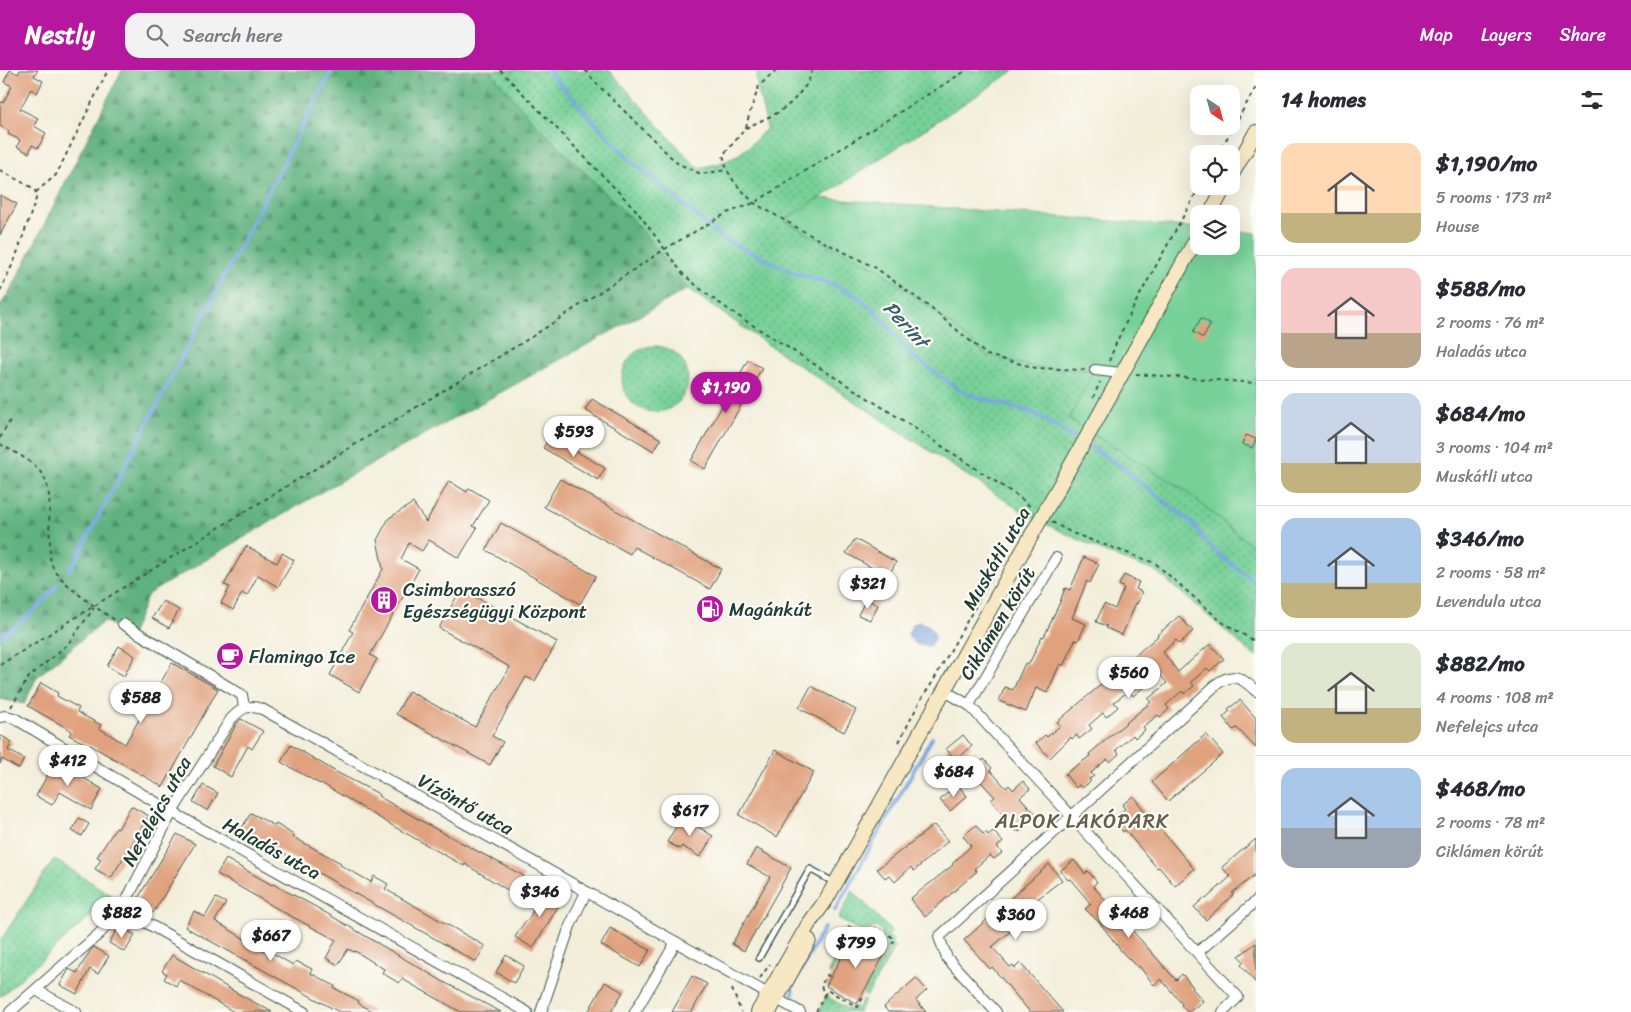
<!DOCTYPE html>
<meta charset="utf-8">
<style>
:root{--surface:#fff;--page:#f2f2f3;--text:#2b2b33;--muted:#7c7c81;--line:#e1e1e2;--accent:#b5179e}
body{margin:0;font-family:Sriracha,sans-serif;background:var(--page);color:var(--text);height:100vh;display:flex;flex-direction:column;font-size:19px;white-space:nowrap}
*{box-sizing:border-box;margin:0}
p{font-size:16px;color:var(--muted)}
.icon{flex:none;width:28px;height:28px;fill:none;stroke:currentColor;stroke-width:2;stroke-linecap:round;stroke-linejoin:round}
.map{position:relative;flex:1;overflow:hidden}
.panel{display:flex;flex-direction:column;background:var(--surface);width:375px}
.panel>*{flex:none}
.needle{width:32px;rotate:144deg}
.buttons{position:absolute;left:1190px;top:15px;display:grid;gap:10px}
.buttons a{display:grid;place-items:center;width:50px;height:50px;border-radius:10px;background:var(--surface);box-shadow:0 5px 20px #0002;font-size:25px}
.price{position:absolute;translate:-50% -42px;padding:0 11px;border-radius:18px;background:#fff;color:#222;font-size:16px;line-height:32px;filter:drop-shadow(0 1px 2px #0008)}
.price::after{content:'';position:absolute;left:50%;top:30px;width:15px;height:11px;margin-left:-8px;background:inherit;clip-path:polygon(0 0,100% 0,50% 100%)}
.price.selected{background:var(--accent);color:#fff}
ul{padding:0;list-style:none}
li{display:flex;align-items:center;gap:15px;height:125px;padding:0 25px}
li+li{border-top:1px solid var(--line)}
li span{display:grid;place-items:center;flex:none;width:140px;height:100px;border-radius:15px;color:#555}
li>.icon{margin-inline-start:auto}
span .icon{width:60px;height:60px;fill:#fffc;stroke-width:1}
li b{font-size:21px}
h2{display:flex;justify-content:space-between;align-items:center;height:60px;padding:0 25px;font-size:21px}
header{display:flex;align-items:center;gap:30px;box-sizing:border-box;height:70px;padding:0 25px;background:var(--accent);color:#fff}
header strong{font-size:24px}
nav{display:flex;gap:28px;margin-inline-start:auto;font-size:18px}
.search{width:350px;height:45px;background:var(--page);display:flex;align-items:center;gap:12px;box-sizing:border-box;padding:0 18px;border-radius:15px;color:var(--muted);font-size:19px}
main{display:flex;flex:1;min-height:0}
.map>svg:first-child{display:block}
.grass{fill:url(#grass-dots);stroke:#4a8666}
.forest{fill:url(#forest-firs);stroke:#40785a}
.garden{fill:#76d097;stroke:#4a8666}
.water{fill:url(#water-rules);stroke:#4c728a}
.lines{fill:none;stroke-linecap:round;stroke-linejoin:round}
.stream{stroke:#78a6e1;stroke-width:4}
.building{fill:#e0a17e}
.service-casing{stroke:#3f584d;stroke-width:8}
.minor-casing{stroke:#3f584d;stroke-width:12}
.secondary-casing{stroke:#3f584d;stroke-width:16}
.path{stroke:#3f584d;stroke-width:2;stroke-dasharray:4 4;stroke-linecap:butt}
.service{stroke:#fff;stroke-width:5}
.minor{stroke:#fff;stroke-width:10}
.secondary{stroke:#f7e8c3;stroke-width:14}
.labels{text-anchor:middle;stroke-width:4.5;stroke-linejoin:round;paint-order:stroke}
.street-label{font-size:19px;fill:#1f3d34;stroke:#fdfcf7}
.poi-label{font-size:19px;fill:#1f3d34;stroke:#fdfcf7;text-anchor:start}
.water-label{font-size:20px;font-style:italic;fill:#3a5c68;stroke:#fdfcf7}
.neighbourhood-label{font-size:20px;letter-spacing:1px;fill:#63604e;stroke:#fdfcf7}
</style>
<header>
<strong>Nestly</strong>
<div class="search"><svg class="icon" aria-label="search" viewBox="0 0 24 24"><circle cx="10" cy="10" r="6"/><path d="M15 15l6 6"/></svg>Search here</div>
<nav><a>Map</a><a>Layers</a><a>Share</a></nav>
</header>
<main>
<div class="map">
<svg width="1256" height="942" viewBox="0 0 1256 942">
<defs>
<pattern id="grass-dots" width="8" height="8" patternUnits="userSpaceOnUse" patternTransform="scale(1.25)"><rect width="8" height="8" fill="#76d097"/><path d="M2 2h.1M6 6h.1" fill="none" stroke="#60aa7c" stroke-width="1.8" stroke-linecap="round"/></pattern>
<pattern id="forest-firs" width="22" height="20" patternUnits="userSpaceOnUse" patternTransform="scale(1.25)"><rect width="22" height="20" fill="#60b280"/><path d="M5 1l3.5 6h-7zM16 11l3.5 6h-7z" fill="#4f926a"/></pattern>
<pattern id="water-rules" width="6" height="5" patternUnits="userSpaceOnUse" patternTransform="scale(1.25)"><rect width="6" height="5" fill="#78a6e1"/><path d="M0 2.5h6" fill="none" stroke="#6288b7"/></pattern>
</defs>
<rect width="100%" height="100%" fill="#fdfcf7"/>
<filter id="ink" filterUnits="userSpaceOnUse"><feTurbulence type="fractalNoise" baseFrequency=".02" numOctaves="2"/><feDisplacementMap in="SourceGraphic" scale="10" xChannelSelector="R" yChannelSelector="G"/><feConvolveMatrix kernelMatrix="1 2 1 2 8 2 1 2 1" color-interpolation-filters="sRGB"/></filter>
<filter id="wash" filterUnits="userSpaceOnUse"><feTurbulence type="fractalNoise" baseFrequency=".0096" numOctaves="4" result="noise"/><feDisplacementMap in="SourceGraphic" scale="20" xChannelSelector="R" yChannelSelector="G"/><feGaussianBlur stdDeviation="1.12" result="paint"/><feColorMatrix in="noise" values="0 0 0 0 0 0 0 0 0 0 0 0 0 0 0 0 0 1.4 0 .05"/><feComposite in="paint" operator="in"/></filter>
<g filter="url(#wash)">
<rect width="100%" height="100%" fill="#f3eeda"/>
<g class="grass">
<path d="M489,0h120l88,98c36,-6 45,-13 70,-40l-11,-48 1,-10h258l-230,151 27,15 64,32 56,41 104,59 59,2 -26,49 114,70 73,60v108l-99,-85 -46,-17 -82,-39 -262,-172 -79,-55 -53,-67 -101,-100z"/>
<circle cx="655" cy="309" r="33"/>
<path d="M54,789l59,37 -113,101v-56z"/>
<path d="M853,821l39,41 -5,4h-5v-6l-6,-3 -5,2 -3,4h-3l-27,-14z"/>
<path d="M863,867h5l4,4 5,1 5,-4 8,-1 3,3 -2,4 4,3 -28,49 -4,-2 24,-44z"/>
<path d="M849,868l1,1 -20,36 -2,-3 18,-33z"/>
<path d="M826,926l24,14 3,-4 5,2 5,-9 2,1 -7,12h-36l-2,-2z"/>
</g>
<path class="forest" d="M122,0h367l45,52 101,100 53,67 -346,191 -194,114 -17,42 -27,-15 -67,56 -13,27 -24,-5v-393l13,-20z"/>
<path class="garden" d="M819,128l380,30v18h32v-16l25,3v316l-73,-60 -114,-70 25,-49 -58,-2 -49,-13 -55,-46 -56,-41 -64,-32 -27,-16z"/>
<path class="water" d="M920,552l9,4 5,8v6l-5,6c-10,0 -17,-2 -21,-12l5,-10z"/>
<g class="lines">
<g class="stream">
<path d="M547,0l80,87 97,82 68,33 46,14 23,13 17,15 32,40 46,34 20,9 58,16 82,50 77,61 13,18 16,15 34,25"/>
<path d="M69,500l7,-10 256,-490"/>
<path d="M0,566c24,-15 40,-29 57,-51"/>
<path d="M978,583l20,-35"/>
<path d="M835,840l97,-172"/>
<path d="M793,925l-1,-9 32,-58"/>
</g>
</g>
<g id="blocks">
<g class="building">
<path d="M10,0l8,4 2,-4h18l-4,6 9,5 -6,12 -6,-4 -11,20 18,9 -4,8 12,7 -8,15 -6,-3 -3,8 -12,-6 3,-7 -12,-6 1,-3 -9,-5v-24l3,1 9,-17 -8,-4z"/>
<path d="M0,125l17,9 -17,31z"/>
<path d="M1201,248l10,6 -8,14 -10,-6z"/>
<path d="M748,290l14,8 -57,101 -14,-8z"/>
<path d="M592,329l69,40 -7,12 -69,-41z"/>
<path d="M1246,365l10,4 -4,9 -10,-4z"/>
<path d="M550,366l55,32 -7,12 -55,-32z"/>
<path d="M560,409l161,90 -11,20 -76,-42 -4,7 -86,-47z"/>
<path d="M449,411l18,11 2,-4 20,12 -16,26 4,2 -18,30 -30,-18 -7,11 -13,-8 -8,16 18,10 -49,86 7,4 -18,33 -29,-17 23,-43 -4,-2 34,-61 -6,-29 12,-22 24,-15 13,19z"/>
<path d="M501,453l95,53 -16,28 -94,-54z"/>
<path d="M855,469l41,23 -8,15 -42,-24z"/>
<path d="M246,476l31,17 5,-10 12,7 -16,27 -20,-12 -11,21 -5,-3 -9,17 -12,-7 9,-16 -6,-2z"/>
<path d="M1084,487l15,7 -9,19 -3,-2 -15,37 14,6 -8,17 -3,-1 -12,26 -3,-2 -13,29 -11,-5 -10,24 -27,-11 6,-14 8,3 12,-27 4,1 13,-28 2,1 16,-35 5,-14 5,2z"/>
<path d="M1124,505l15,7 -3,7 6,3 -5,12 -1,-1 -14,32 -16,-7 1,-2 -11,-4 8,-18 11,5 9,-21 -5,-3z"/>
<path d="M461,519l96,53 -22,39 -9,-4 -34,59 11,6 -13,23 -94,-51 13,-23 66,36 35,-60 -71,-39z"/>
<path d="M866,529l12,6 -8,15 -12,-5z"/>
<path d="M163,531l16,9 -10,18 -17,-10z"/>
<path d="M1179,546l14,15 -14,13 -3,-4 -13,12 15,20 32,-28 14,15 -14,12 -3,-3 -16,14 3,4 -10,8 -2,-3 -16,14 3,4 -9,8 -2,-2 -15,12 2,3 -10,8 -2,-3 -17,15 3,4 -9,8 -3,-3 -16,14 3,3 -5,3 2,2 -9,7 -3,-3 -3,3 -11,-14 25,-18 -1,-2 62,-52 -3,-3 19,-16 -12,-14 -15,11 5,6 -12,10 -4,-5 -15,11 4,5 -12,10 -3,-4 -14,12 3,4 -13,10 -2,-4 -5,4 -1,-2 -21,21 -14,-15 9,-8 2,2 13,-11 -3,-4 101,-86 -1,-1z"/>
<path d="M224,575l19,11 -6,10 -19,-11z"/>
<path d="M119,576l16,10 -11,20 -17,-10z"/>
<path d="M172,593l46,26 -55,98 -73,-42v1l-21,-11 3,-4 -44,-25 13,-23 17,10 -1,3 22,12 -2,4 24,13 -2,3 26,16z"/>
<path d="M811,616l45,24 -12,22 -45,-24z"/>
<path d="M1240,630l16,18v30l-19,-20 -4,2 -10,-13 7,-6 -2,-2z"/>
<path d="M241,649l22,12 -11,18 -4,-3 -17,31 -18,-11 24,-43z"/>
<path d="M1206,664l17,20 -55,47 -16,-19z"/>
<path d="M0,665l12,7 -4,8 16,9 -5,10 -17,-10 -2,5z"/>
<path d="M963,665l9,11 -16,14 -10,-11z"/>
<path d="M291,675l47,28 41,21 -1,2 56,32 90,48 -10,18 -49,-30 -1,2 -71,-40 -72,-43 -1,1 -39,-22z"/>
<path d="M775,680l39,22 -37,65 -38,-22z"/>
<path d="M984,689l8,9 -2,2 16,18 3,-3 4,5 10,-9 7,8 -10,8 17,19 -18,16 -1,-2 -2,1 -25,-31 4,-3 -24,-26z"/>
<path d="M55,691l47,28 -11,21 -31,-18 -8,13 -16,-9z"/>
<path d="M957,714l10,12 -17,15 -10,-11z"/>
<path d="M203,715l15,8 -10,18 -15,-9z"/>
<path d="M1133,726l20,26 1,-1 40,48 -19,17 -16,-19 -2,1 -32,-38 -2,2 -10,-14 12,-9 -3,-4z"/>
<path d="M131,736l18,10 -38,62 -16,-9 6,-10 -4,-2 19,-29 2,1z"/>
<path d="M251,743l24,13 1,-2 18,11 -1,2 48,26 -1,2 31,17 3,-6 14,8 -3,5 100,57 -9,16 -235,-133z"/>
<path d="M682,747l31,19 -13,21 -18,-11 -2,3 -13,-7z"/>
<path d="M79,748l10,6 -7,12 -10,-5z"/>
<path d="M934,755l14,16 -34,30 -3,-4 -16,15 -6,-7 -4,3 -8,-9z"/>
<path d="M976,755l7,9 3,-2 2,3 5,-4 10,11 -6,5 5,6 -8,6 -4,-4 -16,14 3,2 -52,46 -15,-18 43,-34 -1,-1 19,-18 -8,-10z"/>
<path d="M177,764l18,10 -42,69 -18,-10z"/>
<path d="M1256,769v35l-24,19 2,1 -28,26 -12,-13 11,-10 1,2 24,-22 -8,-10z"/>
<path d="M756,778l35,20 -47,83 -12,-7 38,-67 -23,-13z"/>
<path d="M226,789l46,26 1,-1 43,23 126,74 59,31h-40l-59,-33 -3,4 -17,-10 2,-4 -29,-18 -1,1 -6,-3 -10,16 -12,-7 10,-18 -51,-27 -68,-39z"/>
<path d="M1074,790l11,14 3,-3 9,11 -4,4 83,94 6,-6 11,13 -1,1 11,13 -14,11h-2l-6,-7 1,-1 -21,-25 -7,6 -15,-19 -2,1 -14,-14 -23,-30 -15,-14 6,-5 -21,-25 -2,1 -8,-9z"/>
<path d="M1049,794l13,16 -26,20 4,6 -48,41 18,20 3,-2 2,3 5,-5 43,49h-33l-38,-45 -2,2 -26,-29z"/>
<path d="M547,817l17,10 -31,51 -18,-11 11,-17 1,1z"/>
<path d="M216,828l10,5 -11,18 53,32 1,-2 24,14 3,-4 16,8 -2,4 25,13 -1,2 25,13 -1,2 16,9h-35l-154,-85 9,-16 11,6z"/>
<path d="M119,856l16,9 -10,17 -16,-9z"/>
<path d="M610,858l40,22 -10,17 -39,-22z"/>
<path d="M852,867l9,5 2,-5 24,13 -30,54 -31,-18z"/>
<path d="M1256,873v40l-15,-18 3,-3 -5,-6z"/>
<path d="M94,877l15,9 -11,18 -8,-5 -13,25 -17,-9 9,-16 8,4 13,-22z"/>
<path d="M172,885l65,38 35,19h-38l-55,-32 -3,6 -12,-7 3,-5 -5,-3z"/>
<path d="M506,885l18,11 -10,17 -18,-11z"/>
<path d="M692,906l15,8 -12,22 -3,6h-20z"/>
<path d="M916,908l11,12 -11,10 10,12h-38l-4,-5z"/>
<path d="M605,912l18,10 -12,20h-23z"/>
</g>
</g>
</g>
<g filter="url(#ink)">
<use href="#blocks" fill-opacity="0" stroke="#3f584d" stroke-width="1"/>
<g class="lines">
<g class="service-casing">
<path id="service" d="M759,888l51,-89 25,14"/>
</g>
<g class="minor-casing">
<g id="minor">
<path d="M1095,300l26,3"/>
<path d="M123,554l119,71 2,12"/>
<path d="M943,620l26,15 269,292 -15,15"/>
<path d="M969,635l87,-147"/>
<path d="M0,647l6,-1 8,2 158,94 355,200"/>
<path d="M122,839l182,103"/>
<path d="M1198,882l58,-51"/>
<path d="M36,920l40,22"/>
<path d="M10,942l90,-79 22,-24 50,-97 59,-93c11,-11 15,-15 31,-10l538,303"/>
<path d="M541,942l29,-86 16,-34"/>
<path d="M635,942l41,-70"/>
<path d="M996,942l-49,-54 -8,-21 278,-253c17,-13 26,-5 39,7"/>
</g>
</g>
<g class="secondary-casing">
<g id="secondary">
<path d="M1231,106l25,-44"/>
<path d="M1210,144l15,-28"/>
<path d="M758,942l50,-87 18,-25 271,-481 102,-185"/>
<path d="M769,942l40,-72"/>
</g>
</g>
<g class="path">
<path d="M500,0l136,140 47,64 21,18 28,20 175,111 112,74 13,11"/>
<path d="M585,0l13,15 79,78 24,11 25,-4"/>
<path d="M812,0l-4,13 -16,19 -13,10 -33,16 -23,27 4,15 8,13 19,20 58,33 64,32 56,41 55,46 49,13 49,2"/>
<path d="M746,58l3,-13 10,-29 17,-16"/>
<path d="M1218,84l38,-67"/>
<path d="M0,100l31,17 5,5v7l-21,60 -15,32"/>
<path d="M36,122l20,-17 52,-105"/>
<path d="M1109,291l8,-20 19,-39 64,-116"/>
<path d="M1136,304l120,9"/>
<path d="M1093,328l7,-16"/>
<path d="M0,368l12,-21"/>
<path d="M0,374c19,11 44,21 48,45 3,16 0,33 2,50 0,8 -1,19 2,26 6,17 47,45 63,55"/>
<path d="M1052,452l20,11 83,30 67,59 34,20"/>
<path d="M0,595l228,-143 305,-186 132,-87 62,-36 27,-10 213,-133"/>
<path d="M11,637l18,-30 39,-33 26,-36"/>
<path d="M899,672l21,-41 12,-18 69,-122"/>
<path d="M848,856l18,10 3,-1"/>
<circle cx="876" cy="864" r="6"/>
<path d="M890,865l5,5 -3,4"/>
<path d="M881,867l10,-1"/>
<path d="M859,871l4,-7"/>
<path d="M760,908l10,-14"/>
<path d="M732,919l9,23"/>
<path d="M824,926l3,-6 31,17 5,-10 -1,-1"/>
<path d="M816,942l8,-16 -3,-11 6,-10 3,2"/>
</g>
<use href="#service" class="service"/>
<use href="#minor" class="minor"/>
<use href="#secondary" class="secondary"/>
</g>
</g>
<defs>
<g id="building-disc" transform="scale(1.4375)"><circle r="9.5" fill="#b5179e" stroke="#fdfcf7"/><path d="M-4-6H4V6H1V3H-1V6H-4ZM-2.5-4.3h1.7v1.8h-1.7ZM.8-4.3h1.7v1.8H.8ZM-2.5-1h1.7V.8h-1.7ZM.8-1h1.7V.8H.8Z" fill="#fff"/></g>
<g id="fuel-disc" transform="scale(1.4375)"><circle r="9.5" fill="#b5179e" stroke="#fdfcf7"/><path d="M-5.5-6h7V0h2V4h1.3V-2.5L3-4.5l.8-.8L6-3V5H2.5V1h-1V6h-7ZM-4.2-4.7v3.2H.2V-4.7Z" fill="#fff"/></g>
<g id="cafe-disc" transform="scale(1.4375)"><circle r="9.5" fill="#b5179e" stroke="#fdfcf7"/><path d="M-5.5-4.5H6V0H3Q3 3.5 0 3.5H-2.5Q-5.5 3.5-5.5 0ZM3-3.2v2h1.7v-2ZM-6 4.5H4V6H-6Z" fill="#fff"/></g>
</defs>
<g fill-rule="evenodd">
<use href="#building-disc" x="384" y="530"/>
<use href="#fuel-disc" x="710" y="539"/>
<use href="#cafe-disc" x="230" y="586"/>
</g>
<g class="labels">
<g class="street-label">
<text transform="translate(996 488) rotate(-60)" y="7">Muskátli utca</text>
<text transform="translate(997 553) rotate(-59)" y="7">Ciklámen körút</text>
<text transform="translate(466 734) rotate(29)" y="7">Vízöntő utca</text>
<text transform="translate(156 741) rotate(-61)" y="7">Nefelejcs utca</text>
<text transform="translate(272 778) rotate(29)" y="7">Haladás utca</text>
</g>
<g class="poi-label">
<text x="403" y="526">Csimborasszó<tspan x="403" dy="22">Egészségügyi Központ</tspan></text>
<text x="729" y="546">Magánkút</text>
<text x="249" y="593">Flamingo Ice</text>
</g>
<g class="water-label">
<text transform="translate(906 254) rotate(47)" y="7">Perint</text>
</g>
<g class="neighbourhood-label">
<text x="1082" y="758">ALPOK LAKÓPARK</text>
</g>
</g>
</svg>
<div class="buttons">
<a><svg class="needle" viewBox="-14 -14 28 28"><path d="M0-13l5 13h-10z" fill="#e53935"/><path d="M0 13l5-13h-10z" fill="#7c7c81"/></svg></a>
<a><svg class="icon" aria-label="locate" viewBox="0 0 24 24"><circle cx="12" cy="12" r="6"/><path d="M12 2v4M12 18v4M2 12h4M18 12h4"/></svg></a>
<a><svg class="icon" aria-label="layers" viewBox="0 0 24 24"><path d="M12 4l9 5-9 5-9-5zM3 14l9 5 9-5"/></svg></a>
</div>
<b class="price selected" style="left:726px;top:344px">$1,190</b>
<b class="price" style="left:574px;top:388px">$593</b>
<b class="price" style="left:868px;top:540px">$321</b>
<b class="price" style="left:1129px;top:629px">$560</b>
<b class="price" style="left:141px;top:654px">$588</b>
<b class="price" style="left:68px;top:717px">$412</b>
<b class="price" style="left:954px;top:728px">$684</b>
<b class="price" style="left:690px;top:767px">$617</b>
<b class="price" style="left:540px;top:848px">$346</b>
<b class="price" style="left:122px;top:869px">$882</b>
<b class="price" style="left:1129px;top:869px">$468</b>
<b class="price" style="left:1016px;top:871px">$360</b>
<b class="price" style="left:271px;top:892px">$667</b>
<b class="price" style="left:856px;top:899px">$799</b>
</div>
<section class="panel">
<h2>14 homes<svg class="icon" aria-label="filters" viewBox="0 0 24 24"><path d="M4 7h16M4 17h16"/><circle cx="9" cy="7" r="2"/><circle cx="15" cy="17" r="2"/></svg></h2>
<ul>
<li><span style="background:linear-gradient(#ffd9b3 70%,#c2b280 0)"><svg class="icon" aria-label="home" viewBox="0 0 24 24"><path d="M3 11l9-7 9 7M6 9v11h12V9"/></svg></span><div><b>$1,190/mo</b><p>5 rooms · 173 m²</p><p>House</p></div></li>
<li><span style="background:linear-gradient(#f6c9c9 65%,#b9a48a 0)"><svg class="icon" aria-label="home" viewBox="0 0 24 24"><path d="M3 11l9-7 9 7M6 9v11h12V9"/></svg></span><div><b>$588/mo</b><p>2 rooms · 76 m²</p><p>Haladás utca</p></div></li>
<li><span style="background:linear-gradient(#c9d6e8 70%,#c2b280 0)"><svg class="icon" aria-label="home" viewBox="0 0 24 24"><path d="M3 11l9-7 9 7M6 9v11h12V9"/></svg></span><div><b>$684/mo</b><p>3 rooms · 104 m²</p><p>Muskátli utca</p></div></li>
<li><span style="background:linear-gradient(#a9c7e8 65%,#c2b280 0)"><svg class="icon" aria-label="home" viewBox="0 0 24 24"><path d="M3 11l9-7 9 7M6 9v11h12V9"/></svg></span><div><b>$346/mo</b><p>2 rooms · 58 m²</p><p>Levendula utca</p></div></li>
<li><span style="background:linear-gradient(#dfe7d0 65%,#c2b280 0)"><svg class="icon" aria-label="home" viewBox="0 0 24 24"><path d="M3 11l9-7 9 7M6 9v11h12V9"/></svg></span><div><b>$882/mo</b><p>4 rooms · 108 m²</p><p>Nefelejcs utca</p></div></li>
<li><span style="background:linear-gradient(#a9c7e8 60%,#9aa5b1 0)"><svg class="icon" aria-label="home" viewBox="0 0 24 24"><path d="M3 11l9-7 9 7M6 9v11h12V9"/></svg></span><div><b>$468/mo</b><p>2 rooms · 78 m²</p><p>Ciklámen körút</p></div></li>
</ul>
</section>
</main>
